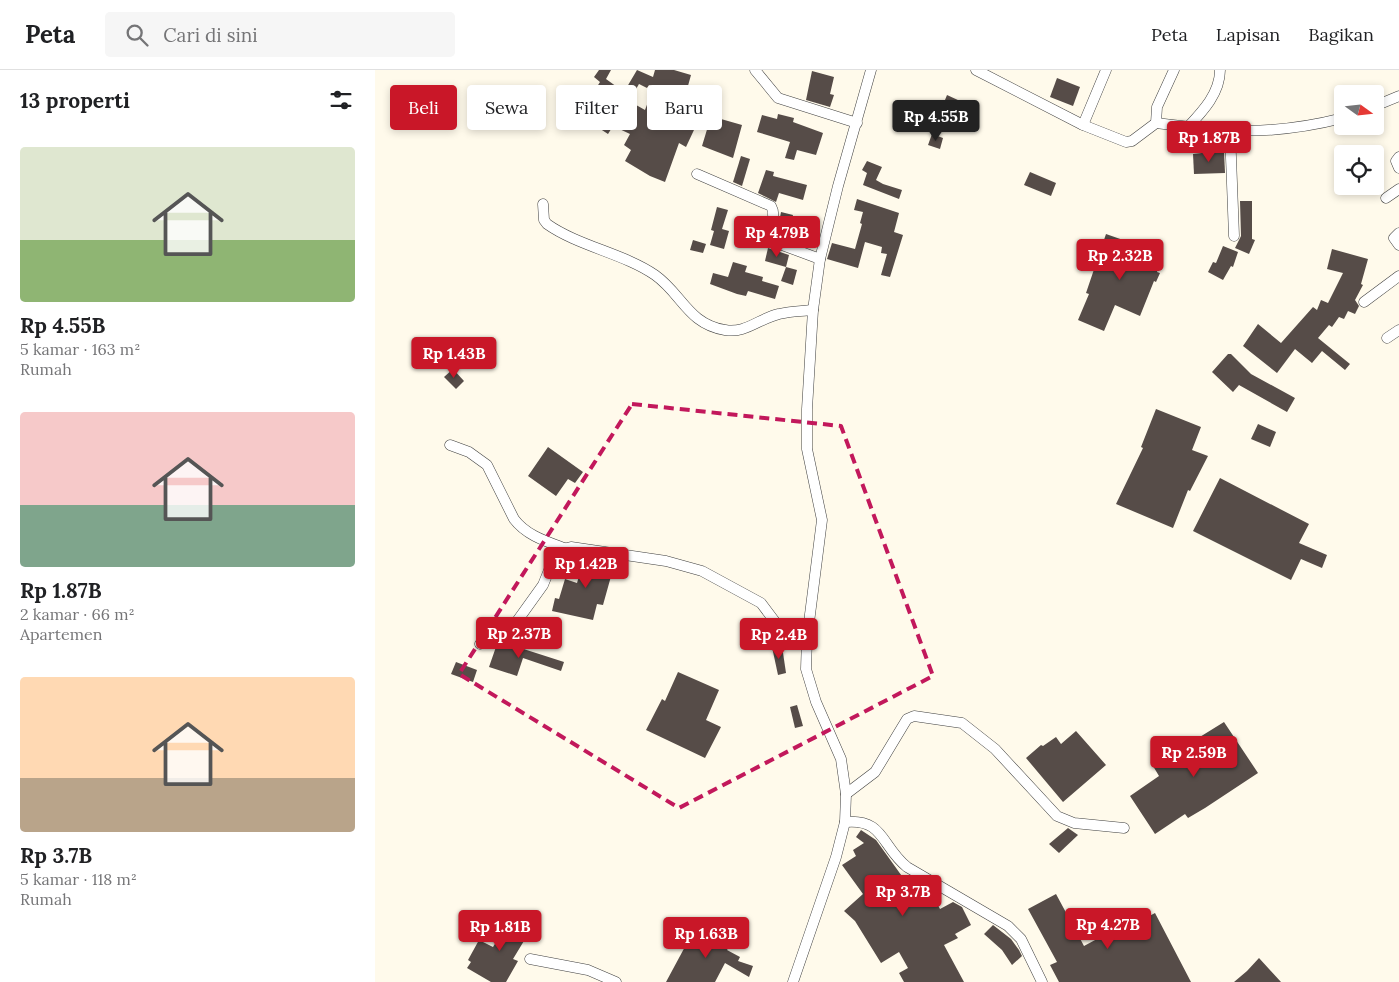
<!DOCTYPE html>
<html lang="id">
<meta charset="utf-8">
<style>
:root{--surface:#fff;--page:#f6f6f6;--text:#202124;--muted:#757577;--line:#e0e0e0;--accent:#c91728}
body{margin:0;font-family:Lora,serif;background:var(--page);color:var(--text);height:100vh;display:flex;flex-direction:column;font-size:19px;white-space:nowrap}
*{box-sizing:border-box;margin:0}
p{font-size:16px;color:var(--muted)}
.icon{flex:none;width:28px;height:28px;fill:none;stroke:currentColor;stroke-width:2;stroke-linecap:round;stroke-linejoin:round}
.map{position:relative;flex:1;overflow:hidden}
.drawer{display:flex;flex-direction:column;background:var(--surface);width:375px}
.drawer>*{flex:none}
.banner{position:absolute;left:15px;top:15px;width:475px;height:45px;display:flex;gap:10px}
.needle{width:32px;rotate:105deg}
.controls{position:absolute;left:959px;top:15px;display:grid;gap:10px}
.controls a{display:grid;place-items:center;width:50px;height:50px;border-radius:5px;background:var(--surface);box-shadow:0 2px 8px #0003;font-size:25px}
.price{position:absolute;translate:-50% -42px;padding:0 11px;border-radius:5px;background:var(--accent);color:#fff;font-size:16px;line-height:32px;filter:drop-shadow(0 1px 2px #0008)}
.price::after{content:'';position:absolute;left:50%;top:30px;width:15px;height:11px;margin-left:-8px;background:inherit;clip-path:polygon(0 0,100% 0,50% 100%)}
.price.on{background:#222;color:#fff}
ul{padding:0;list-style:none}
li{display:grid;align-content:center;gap:10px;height:265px;padding:0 20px}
li span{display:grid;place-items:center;height:155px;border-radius:5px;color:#555}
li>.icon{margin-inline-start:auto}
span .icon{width:90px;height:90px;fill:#fffc;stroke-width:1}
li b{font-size:21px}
h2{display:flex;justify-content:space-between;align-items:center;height:60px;padding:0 20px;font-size:21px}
.pill{padding:0 18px;border-radius:5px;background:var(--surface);box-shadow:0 2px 8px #0003;font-size:18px;line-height:45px}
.pill.on{background:var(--accent);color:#fff}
header{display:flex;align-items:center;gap:30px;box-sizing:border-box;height:70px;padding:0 25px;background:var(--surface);border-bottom:1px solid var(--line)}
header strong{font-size:24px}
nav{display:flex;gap:28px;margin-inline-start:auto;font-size:18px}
.search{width:350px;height:45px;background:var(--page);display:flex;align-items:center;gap:12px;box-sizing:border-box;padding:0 18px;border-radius:5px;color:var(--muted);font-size:19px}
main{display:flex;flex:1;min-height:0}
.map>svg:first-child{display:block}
.building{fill:#564c48;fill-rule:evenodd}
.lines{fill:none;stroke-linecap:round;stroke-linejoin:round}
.minor-casing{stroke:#3f3f3f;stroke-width:11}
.minor{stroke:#fff;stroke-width:10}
.marked{fill:none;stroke:#c2185b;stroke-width:4;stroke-dasharray:10 6;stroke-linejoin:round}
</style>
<header>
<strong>Peta</strong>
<div class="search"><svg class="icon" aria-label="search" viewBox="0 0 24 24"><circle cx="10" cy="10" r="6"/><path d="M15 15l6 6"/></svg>Cari di sini</div>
<nav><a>Peta</a><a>Lapisan</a><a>Bagikan</a></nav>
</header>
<main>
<section class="drawer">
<h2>13 properti<svg class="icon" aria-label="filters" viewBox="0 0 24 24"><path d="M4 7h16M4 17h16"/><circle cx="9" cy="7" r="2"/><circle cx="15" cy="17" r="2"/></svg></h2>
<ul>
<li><span style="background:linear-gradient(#dfe7d0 60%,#8fb573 0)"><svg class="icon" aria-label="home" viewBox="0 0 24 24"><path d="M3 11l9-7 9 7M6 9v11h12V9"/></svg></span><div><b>Rp 4.55B</b><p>5 kamar · 163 m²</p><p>Rumah</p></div></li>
<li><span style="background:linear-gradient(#f6c9c9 60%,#7fa58c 0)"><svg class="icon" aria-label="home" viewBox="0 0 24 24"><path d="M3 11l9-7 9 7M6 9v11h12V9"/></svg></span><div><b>Rp 1.87B</b><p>2 kamar · 66 m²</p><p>Apartemen</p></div></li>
<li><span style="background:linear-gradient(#ffd9b3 65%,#b9a48a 0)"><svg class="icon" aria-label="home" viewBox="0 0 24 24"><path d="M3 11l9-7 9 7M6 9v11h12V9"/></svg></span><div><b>Rp 3.7B</b><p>5 kamar · 118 m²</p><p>Rumah</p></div></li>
</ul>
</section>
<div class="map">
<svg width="1024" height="912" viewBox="0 0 1024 912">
<rect width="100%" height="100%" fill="#fffaeb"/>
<g class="building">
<path d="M224,0h12l-5,9 18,13 13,-22 16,7 2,-7h19l17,5 -5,18 14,7 -6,12 7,3 -15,32 -7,-4 -14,39 -15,-6 -25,-15 6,-11 -7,-5 6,-11 -17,-8 -5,8 -29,-19 21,-33 -6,-5zM264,14l8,4 2,-3 17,5 -8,17 -10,-5 -3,8 -16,-9z"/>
<path d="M437,1l22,6 -4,17 4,1 -4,12 -24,-7z"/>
<path d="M682,8l23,9 -7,19 -23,-9z"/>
<path d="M572,25l13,6 -3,10 -14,-6z"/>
<path d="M337,43l10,3 -1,3 21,6 -9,33 -31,-12z"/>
<path d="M403,44l16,4 -1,4 30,11 -7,22 -19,-5 -3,10 -9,-2 5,-16 -33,-10 5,-17 15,4z"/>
<path d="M557,64l11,4 -3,11 -12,-4z"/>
<path d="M844,81h5l1,22 -31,1 -1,-20z"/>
<path d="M366,86l9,3 -8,27 -9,-4z"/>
<path d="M492,91l15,6 -6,13 7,4 19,6 -3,9 -36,-14 4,-12 -5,-3z"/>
<path d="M391,100l8,2 -1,4 34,9 -4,15 -24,-7 -3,9 -18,-9z"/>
<path d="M655,102l26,11 -5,13 -27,-11z"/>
<path d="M482,129l42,14 -5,19 9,3 -13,42 -9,-2 6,-21 -6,-1 1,-6 -17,-5 -7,26 -31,-9 5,-16 23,6 7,-25 -2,-1 3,-11 -9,-2z"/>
<path d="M865,131h12v38l3,1 -6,14 -14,-6 6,-12z"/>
<path d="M342,137l11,3 -6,19 7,2 -5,18 -14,-4 4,-14 -3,-1z"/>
<path d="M406,142l12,3 -4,16 -11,-3z"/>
<path d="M731,164l57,20 -6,18 3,1 -4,9 -2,-1 -14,35 -25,-11 -11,26 -26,-11 11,-26 -3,-1z"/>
<path d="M318,170l13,4 -3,9 -13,-3z"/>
<path d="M848,176l15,6 -5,15 -2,-1 -8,14 -15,-8 5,-10 3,1z"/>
<path d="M393,178l21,7 -3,12 -21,-6z"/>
<path d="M957,179l36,10 -7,25 2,1 -8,15 4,6 -4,8 -7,-3 -4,8 -5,-2 -7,10 -3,-2 -11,13 32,26 -5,6 -23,-19 -10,12 -17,-14 -18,24 -34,-27 15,-22 23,19 32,-36 4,3 4,-10 7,3 15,-30 -16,-4z"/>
<path d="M358,192l14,4 -2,6 18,5 -1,4 17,5 -4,13 -27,-8 -2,5 -9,-2 -27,-10 3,-11 15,4z"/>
<path d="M411,197l11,3 -4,15 -12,-4z"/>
<path d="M853,284h3l20,20 44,24 -8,14 -48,-27 -6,7 -21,-20z"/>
<path d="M78,299l11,12 -8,8 -12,-12z"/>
<path d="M781,339l45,18 -9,23 16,6 -18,35 -2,-1 -15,38 -57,-24 27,-56 -2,-1z"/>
<path d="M883,354l18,8 -6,15 -19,-8z"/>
<path d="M173,377l35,25 -8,11 -7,-4 -12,17 -28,-20z"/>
<path d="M845,408l89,46 -10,19 28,12 -5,13 -21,-9 -10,21 -98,-49z"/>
<path d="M210,486l30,6 -12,43 -6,-1 -4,16 -41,-9 3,-13 4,1 6,-20 12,4z"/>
<path d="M127,572l62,20 -3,9 -38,-13 -6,18 -28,-9 8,-23z"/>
<path d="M407,576l4,27 -8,2 -6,-28z"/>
<path d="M81,592l21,8 -4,12 -22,-8z"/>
<path d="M303,602l41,18 -13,30 15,7 -16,31 -59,-28 16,-31 3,2z"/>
<path d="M422,635l6,21 -8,2 -5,-21z"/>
<path d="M849,652l34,51 -53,35 -17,10 -3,-4 -30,20 -25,-38 29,-20 -6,-10z"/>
<path d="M701,661l30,34 -43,37 -37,-44 15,-13 2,1 13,-9 5,7z"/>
<path d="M693,758l10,7 -19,18 -10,-9z"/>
<path d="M486,760l15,10 33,46 9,-4 10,5 12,22 13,-7 9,5 9,18 -16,9 3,4 -14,7 20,37h-60l-5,-9 9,-5 -9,-16 -18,11 -26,-42 -11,-10 19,-17 -21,-29 14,-9 -3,-6 11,-7 -8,-6z"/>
<path d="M681,824l28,52 50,-27 2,4 19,-10 36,69h-132l-9,-17 7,-3 -29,-53z"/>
<path d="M138,844l20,12 -20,33 5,2 -12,21h-15l-24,-14 4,-6 -3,-2 11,-20 14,7z"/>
<path d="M618,855l18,14 8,11 3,6 -10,9 -10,-15 -18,-16z"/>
<path d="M344,858l16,10 -8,12 13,7 -2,4 15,5 -4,11 -24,-14 -10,19h-49l21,-39 -3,-3 11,-11 15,12z"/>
<path d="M884,888l22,24h-47l13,-11z"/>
</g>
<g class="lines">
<g class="minor-casing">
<g id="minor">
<path d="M380,0l23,28 79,25"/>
<path d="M601,0l107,55 43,17 6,-1 24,-18c70,9 116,13 187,-5"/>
<path d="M1000,36l24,-10"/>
<path d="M781,53l1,-16 17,-37"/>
<path d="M708,55l23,-55"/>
<path d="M813,57c15,-16 32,-34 32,-57"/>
<path d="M855,61l4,105"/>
<path d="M1024,87l-3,4 3,7"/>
<path d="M322,104l74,32c7,12 -5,24 3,36l46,17"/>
<path d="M1011,128l13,-9"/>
<path d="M168,134l1,16 3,4c31,22 78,30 108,51 27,19 33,49 70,55 20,4 35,-12 54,-16 11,-3 23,-3 34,-4"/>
<path d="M1024,163l-5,5 5,7"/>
<path d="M989,232l35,-26"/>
<path d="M1012,268l12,-8"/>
<path d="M75,375l19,7 18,13 27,54c12,16 31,22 50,29"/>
<path d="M105,574l23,-10 12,-10 28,-39 13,-32 3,-3 12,-3 95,14 36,10 59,32 21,28 25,7"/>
<path d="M471,724l29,-22 32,-53 7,-3 48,7 33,26 62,67 17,7 50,5"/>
<path d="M470,752c39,-4 36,24 62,45l101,59 13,13 21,43"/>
<path d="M155,889l58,11 28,12"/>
<path d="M418,912l43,-125 9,-35 1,-28 -5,-35 -25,-57 -10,-33 1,-31 15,-118 -15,-71v-40l6,-99 7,-51 18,-73 33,-116"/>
</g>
</g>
<use href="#minor" class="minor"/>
</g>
<path class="marked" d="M257,334l209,22 92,250 -254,132 -220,-134z"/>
</svg>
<div class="controls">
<a><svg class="needle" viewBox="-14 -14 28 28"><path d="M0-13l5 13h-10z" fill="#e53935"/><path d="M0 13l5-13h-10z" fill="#757577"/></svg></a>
<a><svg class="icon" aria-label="locate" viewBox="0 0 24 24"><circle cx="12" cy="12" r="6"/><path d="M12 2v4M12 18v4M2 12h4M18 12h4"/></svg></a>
</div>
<b class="price on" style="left:561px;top:72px">Rp 4.55B</b>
<b class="price" style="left:834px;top:93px">Rp 1.87B</b>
<b class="price" style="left:402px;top:188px">Rp 4.79B</b>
<b class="price" style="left:745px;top:211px">Rp 2.32B</b>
<b class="price" style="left:79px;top:309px">Rp 1.43B</b>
<b class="price" style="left:211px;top:519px">Rp 1.42B</b>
<b class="price" style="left:144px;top:589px">Rp 2.37B</b>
<b class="price" style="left:404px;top:590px">Rp 2.4B</b>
<b class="price" style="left:819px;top:708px">Rp 2.59B</b>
<b class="price" style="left:528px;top:847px">Rp 3.7B</b>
<b class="price" style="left:733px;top:880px">Rp 4.27B</b>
<b class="price" style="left:125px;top:882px">Rp 1.81B</b>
<b class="price" style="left:331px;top:889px">Rp 1.63B</b>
<div class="banner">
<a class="pill on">Beli</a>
<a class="pill">Sewa</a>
<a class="pill">Filter</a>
<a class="pill">Baru</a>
</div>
</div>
</main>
